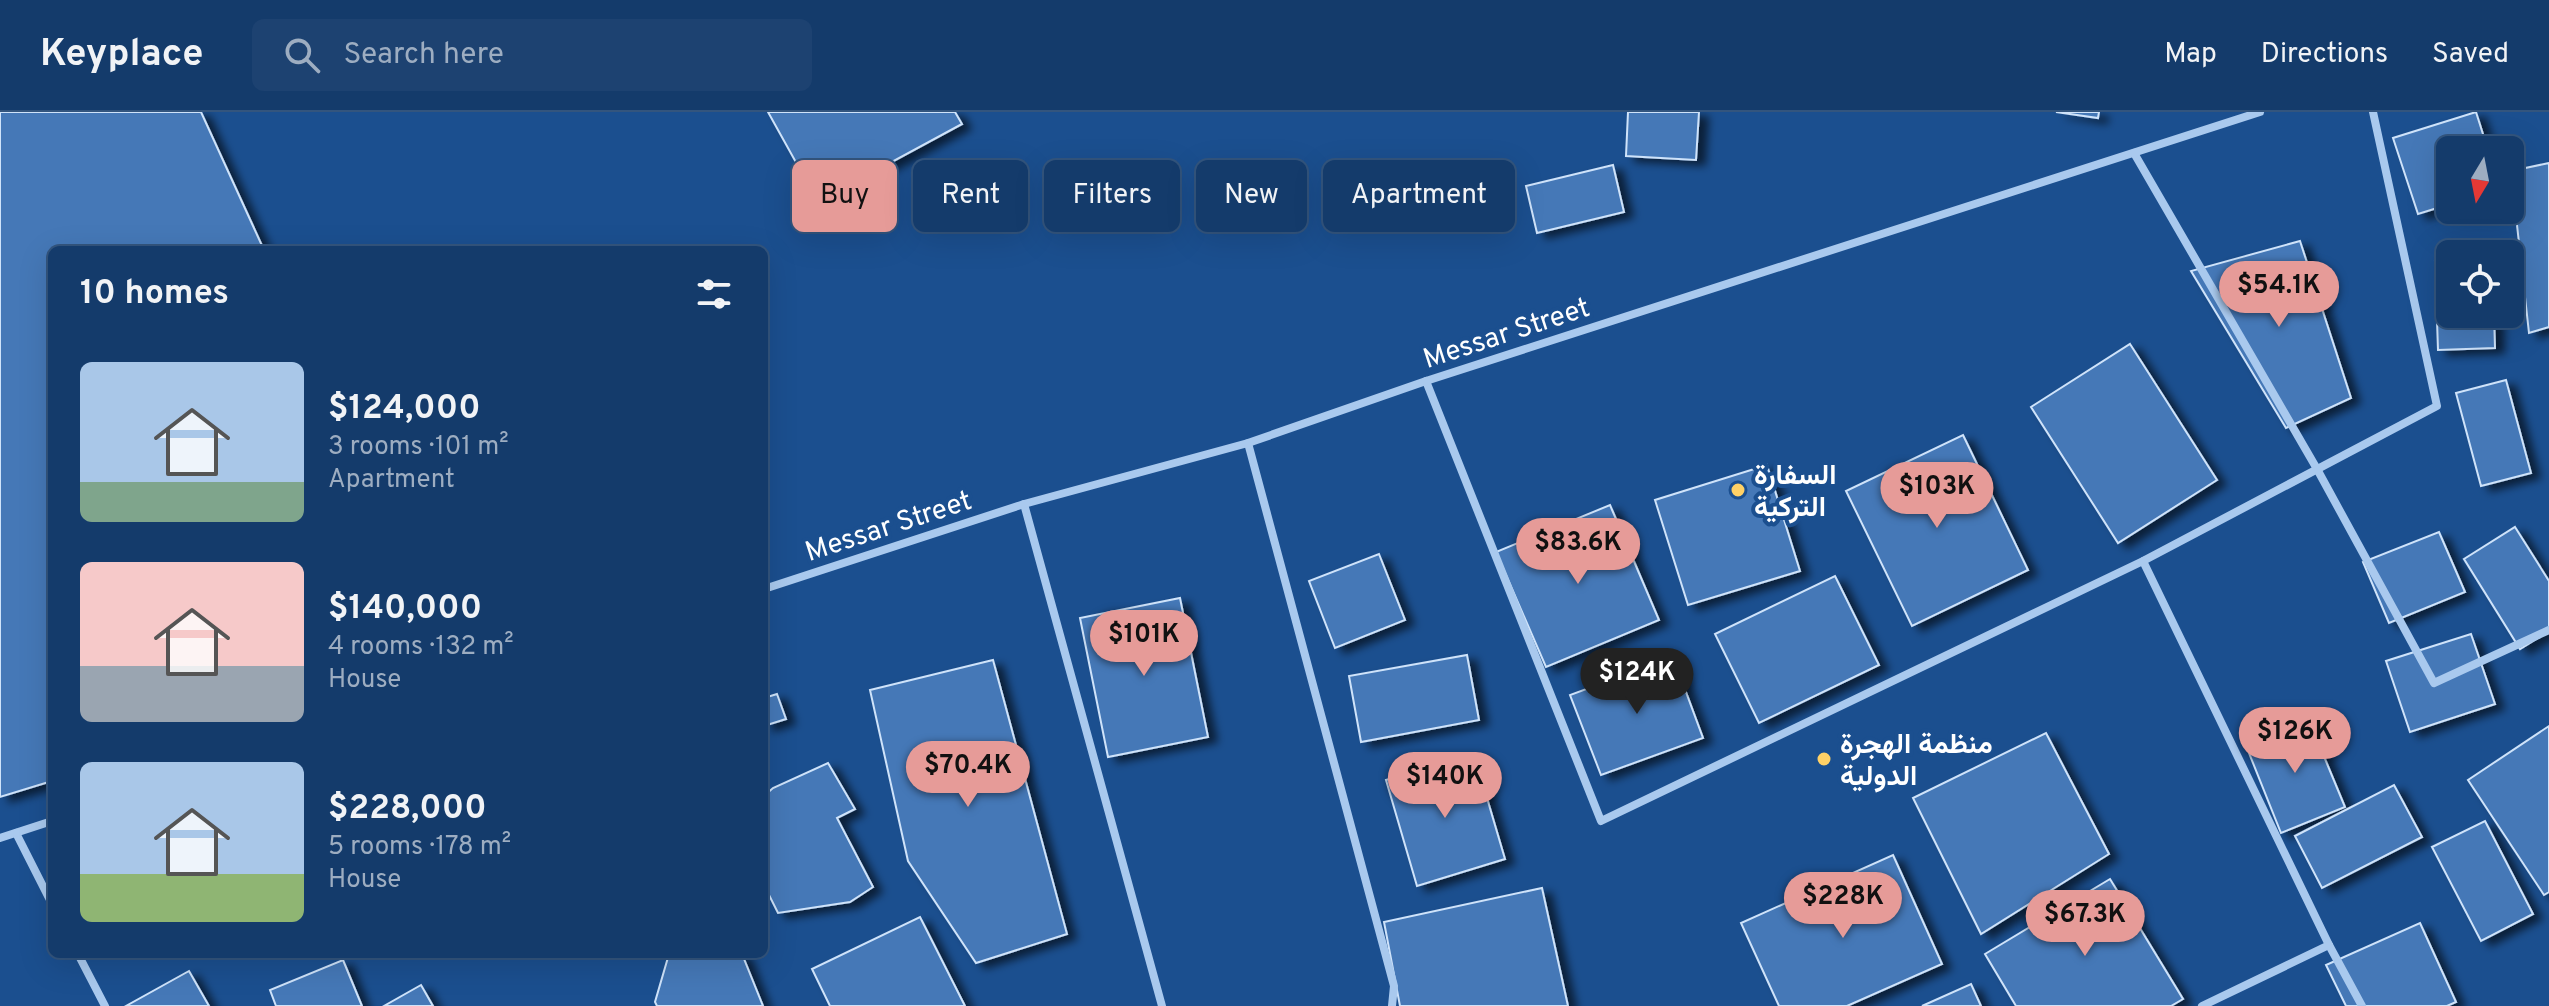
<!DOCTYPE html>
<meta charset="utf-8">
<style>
:root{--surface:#143b6b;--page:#1d4271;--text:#f1f3f6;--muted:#9dadc1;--line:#33557e;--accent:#e69b98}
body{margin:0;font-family:Overpass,Vazirmatn,sans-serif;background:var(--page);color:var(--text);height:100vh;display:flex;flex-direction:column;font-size:30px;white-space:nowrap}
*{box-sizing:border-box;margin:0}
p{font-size:26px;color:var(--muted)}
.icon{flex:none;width:44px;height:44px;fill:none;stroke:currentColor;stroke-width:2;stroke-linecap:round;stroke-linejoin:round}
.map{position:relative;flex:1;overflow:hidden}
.drawer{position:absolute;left:48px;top:134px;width:720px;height:712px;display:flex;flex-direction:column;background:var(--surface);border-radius:12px;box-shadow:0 8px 32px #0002,0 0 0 2px var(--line)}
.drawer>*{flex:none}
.top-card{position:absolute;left:792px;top:48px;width:760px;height:72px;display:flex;gap:16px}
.needle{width:52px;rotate:190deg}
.fabs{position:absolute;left:2436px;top:24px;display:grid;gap:16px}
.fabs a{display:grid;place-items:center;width:88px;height:88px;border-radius:12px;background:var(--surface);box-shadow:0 8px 32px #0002,0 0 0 2px var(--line);font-size:40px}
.price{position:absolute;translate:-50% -68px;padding:0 18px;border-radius:28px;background:var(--accent);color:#111;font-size:26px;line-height:52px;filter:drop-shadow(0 2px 4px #0008)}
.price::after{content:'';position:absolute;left:50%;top:48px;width:24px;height:18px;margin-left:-12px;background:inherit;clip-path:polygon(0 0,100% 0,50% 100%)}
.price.on{background:#222;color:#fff}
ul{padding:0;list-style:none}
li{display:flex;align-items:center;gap:24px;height:200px;padding:0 32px}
li span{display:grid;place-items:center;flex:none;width:224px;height:160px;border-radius:12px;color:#555}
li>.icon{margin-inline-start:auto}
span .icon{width:96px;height:96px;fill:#fffc;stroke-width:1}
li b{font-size:34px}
h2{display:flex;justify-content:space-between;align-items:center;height:96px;padding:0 32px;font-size:34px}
.chip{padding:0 28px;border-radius:12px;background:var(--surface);box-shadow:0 8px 32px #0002,0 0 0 2px var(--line);font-size:28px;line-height:72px}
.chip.on{background:var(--accent);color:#111}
header{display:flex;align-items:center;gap:48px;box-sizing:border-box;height:112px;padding:0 40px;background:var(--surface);border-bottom:2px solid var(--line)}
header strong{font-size:38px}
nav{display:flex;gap:44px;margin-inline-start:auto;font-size:28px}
.search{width:560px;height:72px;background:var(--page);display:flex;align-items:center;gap:20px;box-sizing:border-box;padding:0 28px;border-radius:12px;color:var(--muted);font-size:30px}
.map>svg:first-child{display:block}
.building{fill:#4478b7;stroke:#cfe3fa;stroke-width:2;filter:url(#shadow)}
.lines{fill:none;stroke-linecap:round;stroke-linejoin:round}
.street{stroke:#a9c9ee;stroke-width:8}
.poi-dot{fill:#ffd166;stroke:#1b4f8f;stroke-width:3}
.labels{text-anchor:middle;stroke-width:8;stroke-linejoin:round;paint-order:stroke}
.street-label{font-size:28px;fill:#fff;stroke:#1b4f8f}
.poi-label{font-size:28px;font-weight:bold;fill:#fff;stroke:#1b4f8f;text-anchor:start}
</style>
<header>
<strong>Keyplace</strong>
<div class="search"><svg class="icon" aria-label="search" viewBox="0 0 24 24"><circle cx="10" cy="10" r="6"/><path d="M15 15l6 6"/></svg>Search here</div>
<nav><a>Map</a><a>Directions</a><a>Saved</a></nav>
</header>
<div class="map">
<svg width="2549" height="894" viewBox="0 0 2549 894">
<defs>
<filter id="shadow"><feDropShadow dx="9" dy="5" stdDeviation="4" flood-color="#0009"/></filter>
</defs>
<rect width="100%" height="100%" fill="#1b4f8f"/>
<g class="building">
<path d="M0,0h201l63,138h-212v531l-52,16z"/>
<path d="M768,0h187l7,12 -144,78z"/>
<path d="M1628,0h71l-3,48 -70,-4z"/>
<path d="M2056,0h43l-1,6z"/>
<path d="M2476,0l12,38h-38v54l-32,10 -25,-76z"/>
<path d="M2549,51v164l-20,6 -18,-162z"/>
<path d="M1613,53l11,47 -87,21 -11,-47z"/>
<path d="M2300,129l51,157 -65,30 -95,-157z"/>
<path d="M2450,148v54h44l1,34 -57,2 -3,-89z"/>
<path d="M2130,232l87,136 -99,63 -87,-136z"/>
<path d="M2506,268l25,93 -50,13 -25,-93z"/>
<path d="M1963,323l65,135 -116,56 -66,-135z"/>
<path d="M1767,353l33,106 -112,34 -33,-105z"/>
<path d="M1610,393l49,115 -113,47 -50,-115z"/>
<path d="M2515,415l34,54v50l-29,18 -56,-90z"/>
<path d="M2439,420l26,60 -76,31 -26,-61z"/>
<path d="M1379,442l26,66 -70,28 -26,-67z"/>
<path d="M1835,464l44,89 -120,58 -44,-89z"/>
<path d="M1180,486l28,139 -100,20 -28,-139z"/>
<path d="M2471,522l24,70 -85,28 -24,-71z"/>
<path d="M1467,543l12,65 -118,22 -12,-66z"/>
<path d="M1673,545l30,81 -102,37 -31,-80z"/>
<path d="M993,548l74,274 -91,29 -68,-102 -38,-171z"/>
<path d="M777,582l9,25 -22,7v-28z"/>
<path d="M2308,606l37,89 -64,26 -36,-90z"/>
<path d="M2549,614v166l-5,3 -76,-115z"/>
<path d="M2046,621l63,121 -128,80 -68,-136z"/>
<path d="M1474,642l31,105 -88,27 -31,-106z"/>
<path d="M828,651l27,46 -18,9 36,69 -23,15 -72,11 -14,-28v-89l9,-8z"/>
<path d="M2394,673l28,52 -100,51 -27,-52z"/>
<path d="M2485,709l48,93 -52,27 -49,-94z"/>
<path d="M1893,743l49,109 -95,42h-68l-38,-83z"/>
<path d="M2110,767l73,120 -12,7h-155l-31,-52z"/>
<path d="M1542,776l26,118h-168l-16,-84z"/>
<path d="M920,805l45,89h-135l-18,-37z"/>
<path d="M2420,811l36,79 -9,4h-101l-20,-41z"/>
<path d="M669,842h73l21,52h-106l-2,-4z"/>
<path d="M343,848l19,46h-86l-6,-16z"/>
<path d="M189,859l20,35h-83z"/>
<path d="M1971,872l10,22h-59z"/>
<path d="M421,873l12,21h-49z"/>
</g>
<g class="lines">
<g class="street">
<path d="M2134,41l183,316 117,214 115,-53"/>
<path d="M1426,269l175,440 542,-260 294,-155 -64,-294"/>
<path d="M1248,331l146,543 -2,20"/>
<path d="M1024,392l138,502"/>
<path d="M2143,449l186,384 33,61"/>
<path d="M764,477l260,-85 224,-61 178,-62 834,-269"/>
<path d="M16,721l36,71"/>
<path d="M0,726l52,-17"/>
<path d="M78,842l27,52"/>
<path d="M2202,894l127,-61"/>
</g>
</g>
<g class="poi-dot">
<circle cx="1738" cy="378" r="8"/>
<circle cx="1824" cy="647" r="8"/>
</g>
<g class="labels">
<g class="street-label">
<text transform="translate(1506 220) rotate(-18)" y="10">Messar Street</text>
<text transform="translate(888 413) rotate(-18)" y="10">Messar Street</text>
</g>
<g class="poi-label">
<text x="1754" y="372">السفارة<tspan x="1754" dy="32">التركية</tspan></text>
<text x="1840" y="641">منظمة الهجرة<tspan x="1840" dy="32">الدولية</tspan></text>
</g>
</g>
</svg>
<div class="fabs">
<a><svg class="needle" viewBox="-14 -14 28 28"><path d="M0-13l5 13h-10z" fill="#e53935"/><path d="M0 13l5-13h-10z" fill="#9dadc1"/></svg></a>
<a><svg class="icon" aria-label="locate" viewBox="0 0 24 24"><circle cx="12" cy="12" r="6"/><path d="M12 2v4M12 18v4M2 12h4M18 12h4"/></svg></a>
</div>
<b class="price" style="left:2279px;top:217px">$54.1K</b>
<b class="price" style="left:1937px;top:418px">$103K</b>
<b class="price" style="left:1578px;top:474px">$83.6K</b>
<b class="price" style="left:1144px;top:566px">$101K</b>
<b class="price on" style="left:1637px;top:604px">$124K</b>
<b class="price" style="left:2295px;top:663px">$126K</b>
<b class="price" style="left:968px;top:697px">$70.4K</b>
<b class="price" style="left:1445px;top:708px">$140K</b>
<b class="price" style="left:1843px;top:828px">$228K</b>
<b class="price" style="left:2085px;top:846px">$67.3K</b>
<div class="top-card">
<a class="chip on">Buy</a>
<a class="chip">Rent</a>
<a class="chip">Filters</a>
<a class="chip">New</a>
<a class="chip">Apartment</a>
</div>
<section class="drawer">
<h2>10 homes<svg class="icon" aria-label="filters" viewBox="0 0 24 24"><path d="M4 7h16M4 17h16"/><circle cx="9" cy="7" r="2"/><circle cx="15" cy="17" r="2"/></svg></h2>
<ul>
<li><span style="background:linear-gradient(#a9c7e8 75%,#7fa58c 0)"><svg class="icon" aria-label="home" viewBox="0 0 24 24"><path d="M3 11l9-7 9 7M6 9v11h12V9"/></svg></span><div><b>$124,000</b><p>3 rooms · 101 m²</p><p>Apartment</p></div></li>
<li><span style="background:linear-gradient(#f6c9c9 65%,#9aa5b1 0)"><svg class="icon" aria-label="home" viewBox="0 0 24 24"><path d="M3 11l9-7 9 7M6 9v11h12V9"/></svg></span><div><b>$140,000</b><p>4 rooms · 132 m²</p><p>House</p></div></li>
<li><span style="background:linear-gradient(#a9c7e8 70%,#8fb573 0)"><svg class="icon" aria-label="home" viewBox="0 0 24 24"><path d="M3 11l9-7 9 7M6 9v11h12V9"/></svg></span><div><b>$228,000</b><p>5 rooms · 178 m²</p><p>House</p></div></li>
</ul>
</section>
</div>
